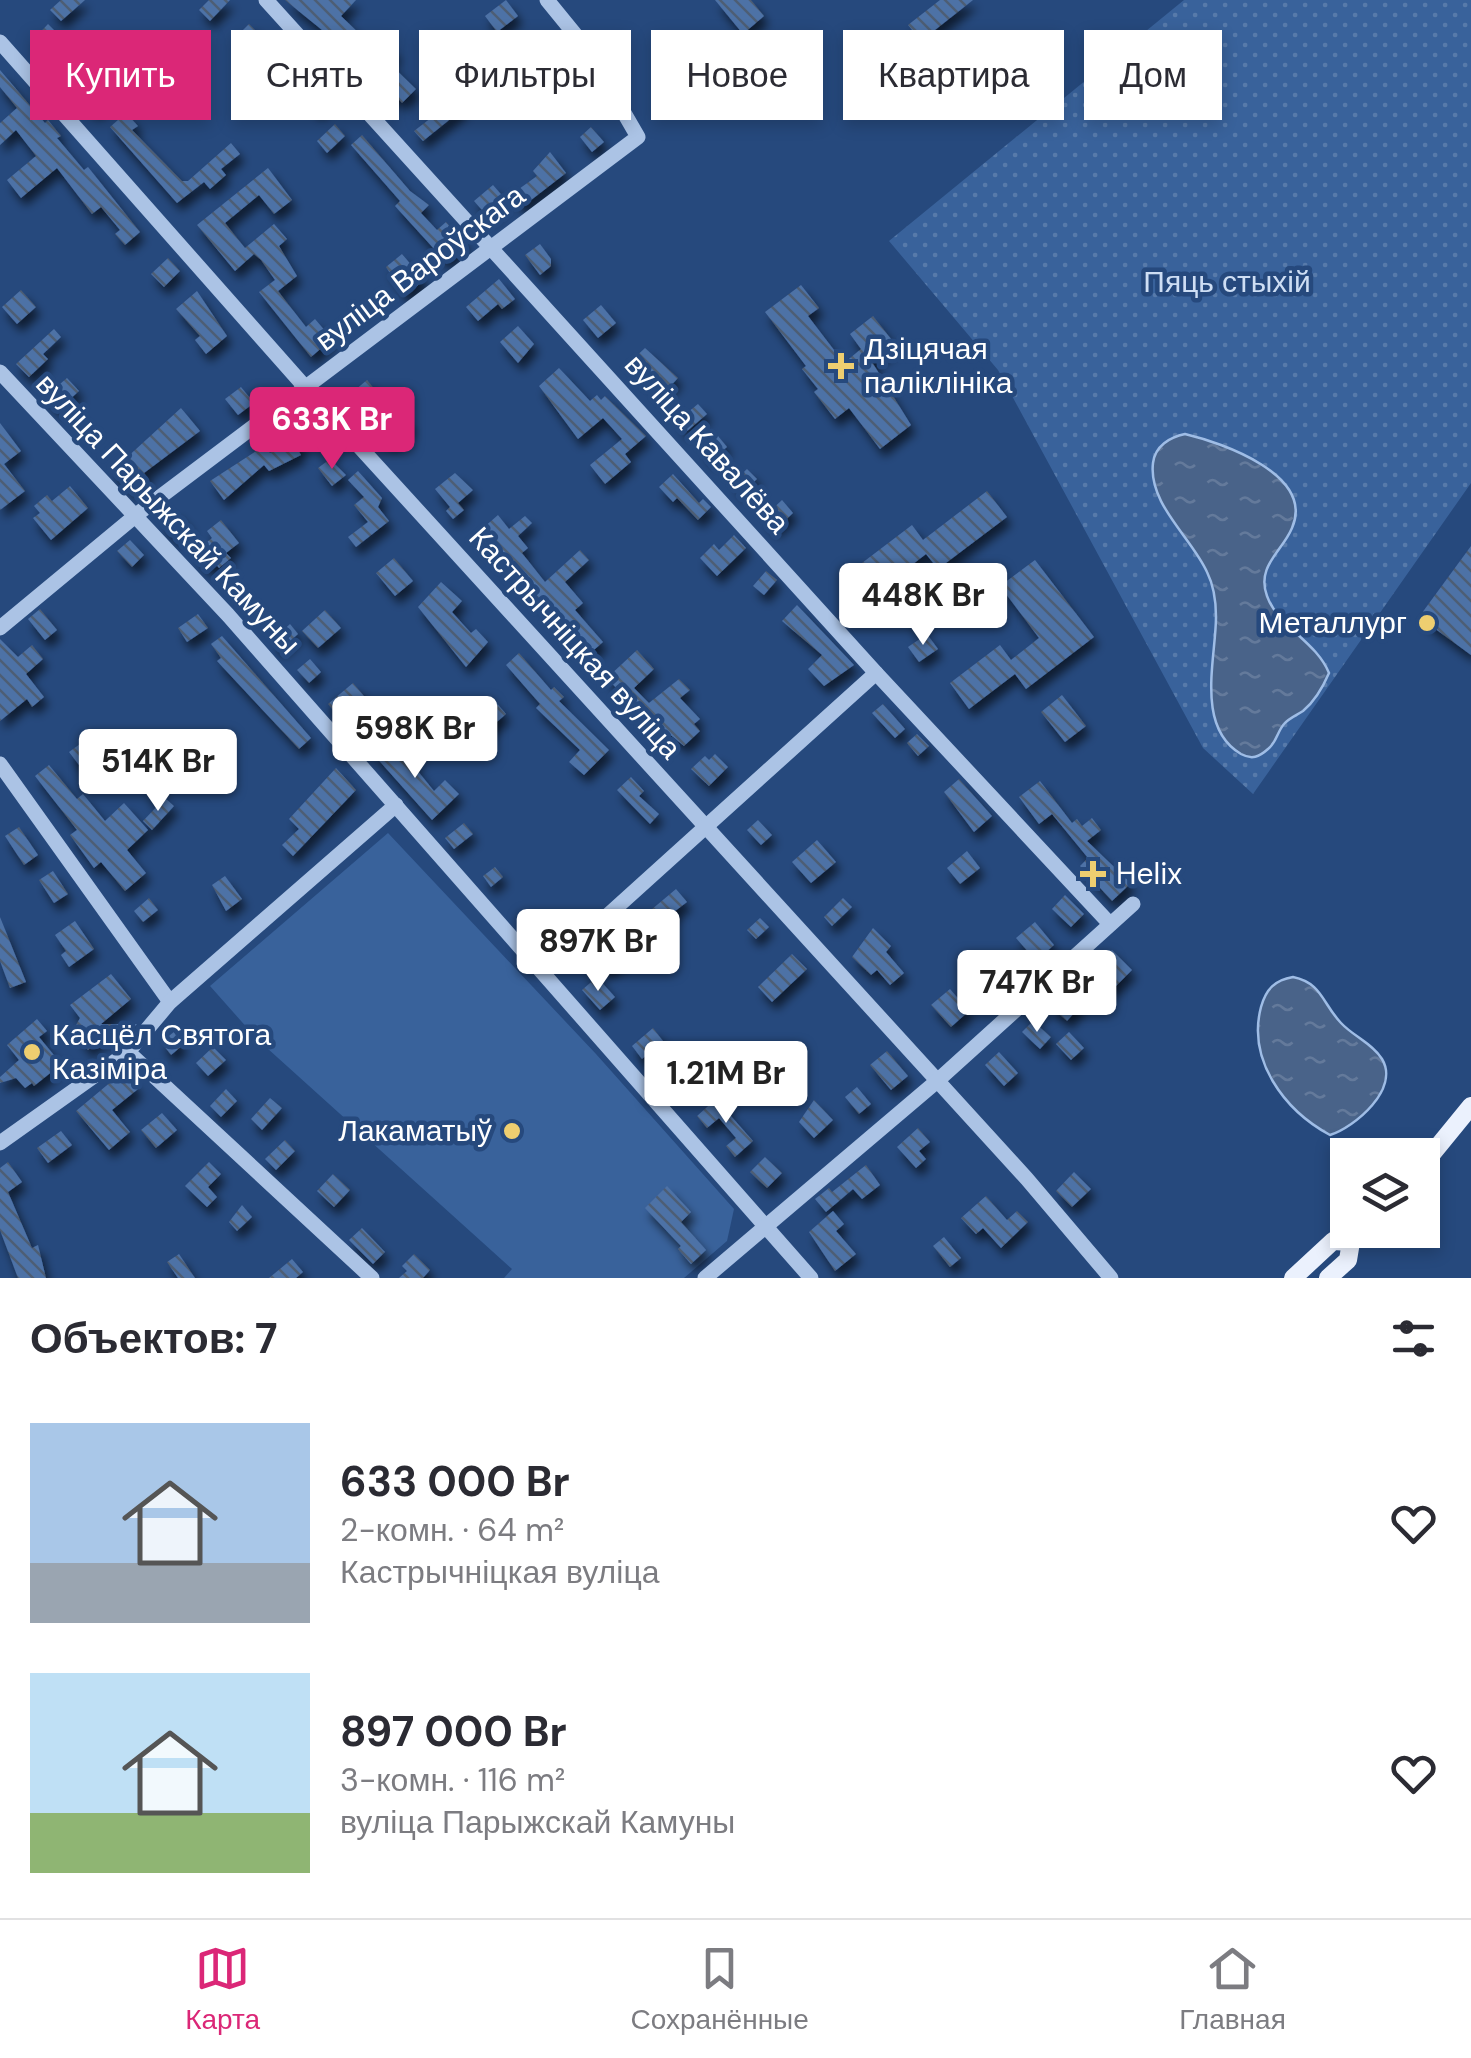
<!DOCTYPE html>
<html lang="ru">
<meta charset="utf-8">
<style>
:root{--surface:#fff;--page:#f2f2f3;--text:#2b2b33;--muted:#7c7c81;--line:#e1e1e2;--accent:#db2777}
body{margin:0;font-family:"DM Sans",sans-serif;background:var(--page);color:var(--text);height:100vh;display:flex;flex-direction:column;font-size:38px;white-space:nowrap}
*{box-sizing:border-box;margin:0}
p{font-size:32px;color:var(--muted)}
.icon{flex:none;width:55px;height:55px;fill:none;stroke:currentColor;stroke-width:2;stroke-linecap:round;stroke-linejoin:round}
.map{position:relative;height:1278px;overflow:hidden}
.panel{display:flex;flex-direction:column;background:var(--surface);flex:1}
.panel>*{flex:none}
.guide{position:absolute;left:30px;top:30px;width:1412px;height:90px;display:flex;gap:20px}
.tools{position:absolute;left:1330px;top:1138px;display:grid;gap:20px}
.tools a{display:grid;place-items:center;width:110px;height:110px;border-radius:0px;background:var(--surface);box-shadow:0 5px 15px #0003;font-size:50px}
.price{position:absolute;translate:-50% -85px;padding:0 22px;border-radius:10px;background:#fff;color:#222;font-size:32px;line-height:65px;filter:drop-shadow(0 2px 5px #0008)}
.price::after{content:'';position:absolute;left:50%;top:60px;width:30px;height:22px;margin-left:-15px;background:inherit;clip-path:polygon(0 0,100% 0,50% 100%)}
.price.on{background:var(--accent);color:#fff}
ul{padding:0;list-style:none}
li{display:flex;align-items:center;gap:30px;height:250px;padding:0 30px}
li span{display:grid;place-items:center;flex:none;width:280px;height:200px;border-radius:0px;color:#555}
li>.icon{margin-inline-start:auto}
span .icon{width:120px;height:120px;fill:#fffc;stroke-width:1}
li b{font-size:42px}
h2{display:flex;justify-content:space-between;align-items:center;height:120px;padding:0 30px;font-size:42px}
.tag{padding:0 35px;border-radius:0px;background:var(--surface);box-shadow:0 5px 15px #0003;font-size:35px;line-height:90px}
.tag.on{background:var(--accent);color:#fff}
.tab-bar{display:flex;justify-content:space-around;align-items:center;height:140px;border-top:2px solid var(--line);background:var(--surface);font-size:28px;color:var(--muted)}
.tab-bar a{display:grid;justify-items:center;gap:5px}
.tab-bar .on{color:var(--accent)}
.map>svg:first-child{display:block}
.grass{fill:#39629b}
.park{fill:url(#park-dots)}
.water{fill:url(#water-ripples);stroke:#9fbde6;stroke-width:2.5}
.building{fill:url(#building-back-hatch);filter:url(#shadow)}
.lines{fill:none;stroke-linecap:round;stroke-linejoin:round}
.minor{stroke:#abc3e5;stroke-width:15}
.major{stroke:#ebf1fd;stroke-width:18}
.poi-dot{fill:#eece70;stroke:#26497d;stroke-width:4}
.labels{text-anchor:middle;stroke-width:9;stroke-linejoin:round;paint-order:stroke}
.street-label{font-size:30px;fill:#fff;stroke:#26497d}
.park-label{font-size:30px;fill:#cedef4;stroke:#26497d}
.poi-label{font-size:30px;fill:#fff;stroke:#26497d;text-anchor:start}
</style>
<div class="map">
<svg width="1471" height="1278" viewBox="0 0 1471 1278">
<defs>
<pattern id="park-dots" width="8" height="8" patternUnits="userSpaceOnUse" patternTransform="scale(2.5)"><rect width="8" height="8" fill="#39629b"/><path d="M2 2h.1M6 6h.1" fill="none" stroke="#577aaa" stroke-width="1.8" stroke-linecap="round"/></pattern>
<pattern id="water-ripples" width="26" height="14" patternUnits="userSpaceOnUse" patternTransform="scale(2.5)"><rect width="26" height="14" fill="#496389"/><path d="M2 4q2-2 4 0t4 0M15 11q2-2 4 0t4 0" fill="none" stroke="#647a9b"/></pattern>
<pattern id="building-back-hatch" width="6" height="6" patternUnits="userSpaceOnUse" patternTransform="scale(2.5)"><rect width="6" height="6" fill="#4e72a6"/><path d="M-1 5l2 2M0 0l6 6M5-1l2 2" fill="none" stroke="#4d5d74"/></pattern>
<filter id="shadow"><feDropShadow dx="4.5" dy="8" stdDeviation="5" flood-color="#0009"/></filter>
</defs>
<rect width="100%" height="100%" fill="#26497d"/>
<path class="grass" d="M388,833l208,221 138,155 -7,32 -43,37h-180l8,-9 -255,-230 -47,-53z"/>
<path class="park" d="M1184,0h287v483l-218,311 -50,-46 -205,-378 -109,-129z"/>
<g class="water">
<path d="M1185,434c38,9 130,41 107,94 -10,24 -36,38 -25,68 11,31 49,45 62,77 -6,14 -14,28 -26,38 -6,4 -14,7 -19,13 -7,8 -7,18 -16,25 -9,8 -16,11 -27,5 -46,-27 -25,-96 -25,-137 0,-15 -2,-31 -9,-45 -15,-34 -59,-68 -54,-109 2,-17 17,-26 32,-29z"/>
<path d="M1293,977c29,6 29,26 48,46 12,13 32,21 41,36 18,30 -27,68 -52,76 -46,-25 -83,-75 -69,-128 5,-18 14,-27 32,-30z"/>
</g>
<g class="building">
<path d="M61,0h24l-24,21 -11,-11z"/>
<path d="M209,0h21l-20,21 -11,-11z"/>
<path d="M285,0h71l-15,16 26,25 11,-7 19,20 -9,8 28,27 -14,14 -7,-8 -8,8 -10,-10 5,-5 -27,-22 6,-7 -18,-19 -5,-4 -9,10 -11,-11 4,-5z"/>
<path d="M506,0l12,16 -21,16 -12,-16z"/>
<path d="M715,0h36l13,16 -21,18z"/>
<path d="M940,0h33l-52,41 -13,-16z"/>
<path d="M48,24l25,25 15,-12 16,18 -6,6 23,26 -2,7 -25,18 -63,-70z"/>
<path d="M249,24l12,12 -12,13 -13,-12z"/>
<path d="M542,37l18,25 -13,9 -18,-25z"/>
<path d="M283,59l9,10 -15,21 -13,-15z"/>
<path d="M0,70l45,53 3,-3 13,16 -4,2 27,32 4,-3 52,65 -15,13 -10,-11 5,-4 -19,-23 -9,7 -35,-46 -36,30 -14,-18 29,-24 -20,-26 -16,15v-22l17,-15 -17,-21z"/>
<path d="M315,87l13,16 -11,9 -13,-15z"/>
<path d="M457,98l7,10 -41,33 -9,-10z"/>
<path d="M126,113l12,13 -6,4 50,51h6l43,-38 9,11 -19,15 5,6 -16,14 -6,-7 -27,21 -67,-76z"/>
<path d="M335,124l10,12 -18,17 -10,-12z"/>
<path d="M591,127l13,15 -12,10 -12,-15z"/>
<path d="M362,135l48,56 19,14 -8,8 16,17 9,-8 20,22 -20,18 -51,-56 5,-5 -49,-56z"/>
<path d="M550,152l16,21 -44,34 -10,-13 25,-18 -4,-5z"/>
<path d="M268,168l24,32 -18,14 -15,-19 -34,28 20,25 29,-24 13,15 -8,7 18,30 -19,15 28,36 9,-8 17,20 -21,18 -52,-65 16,-12 -14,-20 -7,-6 -19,17 -38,-46z"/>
<path d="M493,185l13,15 -18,17 -14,-16z"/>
<path d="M540,244l11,15v7l-11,9 -15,-20z"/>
<path d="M402,254l22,26 -19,16 -19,-29z"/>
<path d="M168,258l12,13 -16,16 -13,-13z"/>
<path d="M499,279l16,20 -13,10 -4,-5 -20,17 -12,-14z"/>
<path d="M801,285l18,23 -11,8 36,47 17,-14 -11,-15 23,-18 22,28 -23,18 39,63 -31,24 -31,-41 -14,11 -21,-27 4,-3 -16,-20 4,-3 -41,-54z"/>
<path d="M21,290l15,17 -19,17 -15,-17z"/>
<path d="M197,291l30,45 -21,18 -11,-14 5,-4 -24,-27z"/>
<path d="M601,305l15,18 -18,15 -15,-18z"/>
<path d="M518,326l16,18 -16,19 -18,-21z"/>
<path d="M54,329l7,8 -18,17 5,5 -19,18 -13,-13z"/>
<path d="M645,348l33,30 -15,16 -35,-30z"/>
<path d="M559,368l31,33 7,-6 4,5 4,-4 41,40 -21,18 6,8 -26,22 -15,-19 32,-26 -19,-21 -25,21 -39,-53z"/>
<path d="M67,378l12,13 -21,19 -12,-14z"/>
<path d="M367,380l13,16 -10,8 15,17 13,-11 13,15 -21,19 -42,-48z"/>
<path d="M241,387l13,16 -16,12 -13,-16z"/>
<path d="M698,404l9,10 -21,18 -9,-11z"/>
<path d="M181,408l19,23 -56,42 4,6 -14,12 -22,-20z"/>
<path d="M0,423l21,28 -17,13 21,27 -25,19z"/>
<path d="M294,434l9,12 -5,4 3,5 -32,16 -5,-6 -40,35 -14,-19 54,-35 6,7z"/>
<path d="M718,436l9,11 -16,13 -9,-11z"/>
<path d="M330,459l16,16 -14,11 -14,-18z"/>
<path d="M747,469l10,10 -15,14 -10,-10z"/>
<path d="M358,471l24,27 -4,9 11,14 -33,26 -8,-10 20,-15 -14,-17 10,-8 -16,-17z"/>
<path d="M455,473l18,17 -15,13 6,7 -11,9 -7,-8 4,-4 -15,-18z"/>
<path d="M673,474l26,29 4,-4 8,8 -13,13 -21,-22 -4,4 -14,-15z"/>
<path d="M70,486l18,22 -37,32 -18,-22 7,-5 -6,-7 13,-11 5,6z"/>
<path d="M987,491l20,26 -69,52 -12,-15 -45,35 -19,-26 50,-38 11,15z"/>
<path d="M782,500l11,13 -18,17 -12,-12z"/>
<path d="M175,510l15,17 -14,12 -15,-17z"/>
<path d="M498,515l11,14 16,-13 7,7 -14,13 10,12 -6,5 23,29 35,-32 9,10 -24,22 18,21 -8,7 28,32 -16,14 -47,-58 -5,4 -60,-67z"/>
<path d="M221,520l18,23 -13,10 5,5 -12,10 -4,-5 -8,6 -13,-16 18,-15 -5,-7z"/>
<path d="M734,535l12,13 -29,28 -17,-18 14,-14 5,6z"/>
<path d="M130,540l14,15 -12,12 -15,-16z"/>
<path d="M1471,546v109l-52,-38z"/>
<path d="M394,558l19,23 -18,15 -19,-23z"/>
<path d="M1035,560l59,77 -68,52 -11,-15 -46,35 -19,-26 50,-38 11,15 28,-22 -39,-52z"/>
<path d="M766,571l11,9 -13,15 -11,-9z"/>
<path d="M441,582l21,19 -10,11 19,21 5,-4 12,13 -22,25 -48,-60z"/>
<path d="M797,605l57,60 -30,21 -16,-17 14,-14 -40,-34z"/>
<path d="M40,609l17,21 -12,10 -17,-21z"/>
<path d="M325,610l16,18 -23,20 -16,-17z"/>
<path d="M198,614l10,14 -21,14 -9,-14z"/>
<path d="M290,624l8,10 -18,16 -8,-9z"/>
<path d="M927,634l11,15 -19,13 -11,-15z"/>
<path d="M222,636l89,102 -12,11 -82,-88 4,-3 -10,-14z"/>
<path d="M0,639l18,18 14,-12 11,14 -17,15 18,23 -12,10 -5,-8 -27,22z"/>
<path d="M637,650l17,19 -20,19 15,15 30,-24 11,11 -10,8 20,21 -6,5 6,7 -16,15 -28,-23 -4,4 -45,-49z"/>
<path d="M519,653l32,37 3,-3 10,10 -5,4 50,49 -25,25 -15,-13 11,-12 -44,-42 4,-4 -34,-39z"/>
<path d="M310,659l11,13 -12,11 -12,-13z"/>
<path d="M353,683l11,13 -25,21 -11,-13z"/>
<path d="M1062,695l24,31 -21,16 -24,-30z"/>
<path d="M495,701l11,13 -23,20 -11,-13z"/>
<path d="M883,704l22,25 -10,9 -23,-25z"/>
<path d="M917,734l12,12 -11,10 -11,-13z"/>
<path d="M392,739l42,52 11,-11 14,14 -27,26 -58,-65z"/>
<path d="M80,744l6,9 9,-7 10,14 -19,14 -17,-22z"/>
<path d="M715,754l13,13 -19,19 -18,-17 14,-13 4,4z"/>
<path d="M49,765l28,34 6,-5 22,27 19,-18 24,27 -21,20 19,23 -21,18 -24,-29 -7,6 -24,-33 7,-5 -42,-54z"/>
<path d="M336,768l20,22 -63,66 -11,-11 17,-16 -10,-10z"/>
<path d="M631,777l13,14 -5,5 20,18 -9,10 -33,-34z"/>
<path d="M959,779l33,37 -18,16 -30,-40z"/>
<path d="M1040,781l32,42 5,-4 5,7 10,-8 9,12 -14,11 44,42 -19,18 -32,-35 8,-8 -36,-44 -13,10 -20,-27z"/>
<path d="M165,798l9,8 -22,24 -9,-9z"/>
<path d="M758,820l14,15 -11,10 -14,-15z"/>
<path d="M464,823l9,11 -19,15 -9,-11z"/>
<path d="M19,827l19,28 -14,10 -19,-29z"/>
<path d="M817,840l19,22 -25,21 -19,-21z"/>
<path d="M967,851l13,17 -20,16 -13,-16z"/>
<path d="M495,867l8,10 -12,10 -8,-11z"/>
<path d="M53,871l15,23 -14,9 -15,-23z"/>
<path d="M225,876l17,23 -16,12 -14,-26z"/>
<path d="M676,889l11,13 -50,38 3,4 -32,27 -13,-14z"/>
<path d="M1065,895l19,19 -13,13 -19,-18z"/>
<path d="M149,898l9,12 -15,12 -9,-11z"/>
<path d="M843,898l9,9 -20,19 -8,-9z"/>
<path d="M554,914l11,13 -21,17 -11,-13z"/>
<path d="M0,917l26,65 -16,6 -10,-27z"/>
<path d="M760,918l9,9 -13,12 -9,-9z"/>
<path d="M75,921l19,28 -25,18 -8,-12 5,-4 -11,-16z"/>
<path d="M1035,922l19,23 -18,16 -20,-23z"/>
<path d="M873,928l18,18 -5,6 18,21 -14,12 -13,-15 -6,5 -19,-18z"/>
<path d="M1112,950l20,20 -20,20 -20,-20z"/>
<path d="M792,954l15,15 -35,33 -14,-15z"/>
<path d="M994,970l15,18 -14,12 -15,-18z"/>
<path d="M111,974l20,25 -30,25h36l-8,9 -28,6 -13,11 -14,-21 6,-11 -10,-13z"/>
<path d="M597,977l18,20 -15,13 -18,-20z"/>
<path d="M950,989l19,22 -18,16 -20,-22z"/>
<path d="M1066,992l15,13 -14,16 -15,-13z"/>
<path d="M37,1019l10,12 -8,6 19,23 -7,6 3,4 -20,16 -2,-3 -7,5 -9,-10 -16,5v-6l19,-17 -12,-15z"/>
<path d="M1033,1021l18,16 -11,12 -18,-17z"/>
<path d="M653,1028l10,13 -21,18 -10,-13z"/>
<path d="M174,1032l9,13 -12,10 -10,-13z"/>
<path d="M1069,1032l15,16 -13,12 -15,-16z"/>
<path d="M213,1047l13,13 -18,16 -12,-13z"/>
<path d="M887,1051l21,25 -17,14 -21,-25z"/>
<path d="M999,1052l19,21 -14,13 -19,-21z"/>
<path d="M686,1055l13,15 -27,22 -7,-9 10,-9 -5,-6z"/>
<path d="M124,1071l14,18 -26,21 18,22 -21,18 -33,-39z"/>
<path d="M857,1087l14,17 -12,10 -14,-17z"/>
<path d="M226,1089l11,12 -16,16 -11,-11z"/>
<path d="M270,1098l12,10 -20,22 -11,-11z"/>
<path d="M716,1099l37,42 -18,16 -9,-11 10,-8 -17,-20 -12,10 -10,-12z"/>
<path d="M814,1100l19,20 -19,18 -15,-16z"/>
<path d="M162,1113l15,17 -21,18 -15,-18z"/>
<path d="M918,1128l12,14 -11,9 7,8 -10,9 -19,-21z"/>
<path d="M61,1131l11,14 -24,18 -11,-15z"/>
<path d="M285,1140l10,11 -19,19 -11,-11z"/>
<path d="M765,1157l17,16 -15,15 -17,-16z"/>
<path d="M8,1162l14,20 -14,10 24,56 6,-3 8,33h-28l-18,-48v-62z"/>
<path d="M209,1162l12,12 -13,13 9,10 -10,10 -22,-21z"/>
<path d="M866,1165l14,20 -18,14 -9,-10 -27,23 -11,-13 14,-11 3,4z"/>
<path d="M1074,1172l17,17 -19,18 -16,-16z"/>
<path d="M333,1174l17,16 -16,17 -17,-16z"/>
<path d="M667,1186l24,26 -10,10 25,28 -15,14 -13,-15 3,-3 -36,-38z"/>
<path d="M986,1196l21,24 10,-9 11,11 -27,26 -18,-20 -7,6 -15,-16z"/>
<path d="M242,1205l10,12 -15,14 -8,-9z"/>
<path d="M833,1211l11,13 -8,7 20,23 -21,17 -26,-39z"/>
<path d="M362,1228l23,24 -12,12 -24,-24z"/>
<path d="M944,1237l17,21 -11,9 -17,-21z"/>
<path d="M179,1254l16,24h-17l-11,-16z"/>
<path d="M414,1254l16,16 -7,8h-24l8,-7 -5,-5z"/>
<path d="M292,1259l11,13 -7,6h-27z"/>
</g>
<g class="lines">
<g class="minor">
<path d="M266,0l610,673 234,251"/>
<path d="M0,42l305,345 722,792 84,99"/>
<path d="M0,372l228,243 583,663"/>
<path d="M0,628l140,-116 498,-375 -51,-88 -40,-49"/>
<path d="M0,764l170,238"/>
<path d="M545,972l331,-299"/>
<path d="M128,1052l244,226"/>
<path d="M0,1143l128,-91 42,-50 226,-197"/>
<path d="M705,1278l231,-196 197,-178"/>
</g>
<g class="major">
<path d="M1422,1166l49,-60"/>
<path d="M1293,1278l40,-37 18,1"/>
<path d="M1328,1278l20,-18 3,-18 13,-12"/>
</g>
</g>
<g class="poi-dot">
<path d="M836 351h10v10h10v10h-10v10h-10v-10h-10v-10h10z"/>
<circle cx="1427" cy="623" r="10"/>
<path d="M1088 859h10v10h10v10h-10v10h-10v-10h-10v-10h10z"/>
<circle cx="32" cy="1052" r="10"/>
<circle cx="512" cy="1131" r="10"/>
</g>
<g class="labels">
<g class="street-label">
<text transform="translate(420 268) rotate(-37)" y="10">вуліца Вароўскага</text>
<text transform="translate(707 444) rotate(48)" y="10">вуліца Кавалёва</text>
<text transform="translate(168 514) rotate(47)" y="10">вуліца Парыжскай Камуны</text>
<text transform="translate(575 643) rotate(48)" y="10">Кастрычніцкая вуліца</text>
</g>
<g class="park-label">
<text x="1227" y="292">Пяць стыхій</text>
</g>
<g class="poi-label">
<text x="864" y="359">Дзіцячая<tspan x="864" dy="34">паліклініка</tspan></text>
<text x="1407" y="633" text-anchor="end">Металлург</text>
<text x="1116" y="884">Helix</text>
<text x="52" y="1045">Касцёл Святога<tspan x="52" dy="34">Казіміра</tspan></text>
<text x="492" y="1141" text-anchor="end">Лакаматыў</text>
</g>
</g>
</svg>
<div class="tools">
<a><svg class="icon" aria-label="layers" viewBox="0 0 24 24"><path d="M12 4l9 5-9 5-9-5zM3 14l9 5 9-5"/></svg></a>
</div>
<b class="price on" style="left:332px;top:472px">633K Br</b>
<b class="price" style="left:923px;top:648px">448K Br</b>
<b class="price" style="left:415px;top:781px">598K Br</b>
<b class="price" style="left:158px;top:814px">514K Br</b>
<b class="price" style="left:598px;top:994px">897K Br</b>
<b class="price" style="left:1037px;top:1035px">747K Br</b>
<b class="price" style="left:726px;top:1126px">1.21M Br</b>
<div class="guide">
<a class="tag on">Купить</a>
<a class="tag">Снять</a>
<a class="tag">Фильтры</a>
<a class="tag">Новое</a>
<a class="tag">Квартира</a>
<a class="tag">Дом</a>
</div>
</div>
<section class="panel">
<h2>Объектов: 7<svg class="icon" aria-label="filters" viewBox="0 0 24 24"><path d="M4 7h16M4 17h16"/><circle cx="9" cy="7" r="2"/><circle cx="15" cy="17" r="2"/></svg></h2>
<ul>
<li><span style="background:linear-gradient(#a9c7e8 70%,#9aa5b1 0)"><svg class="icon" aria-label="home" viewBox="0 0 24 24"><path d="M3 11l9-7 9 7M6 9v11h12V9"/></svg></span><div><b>633 000 Br</b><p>2-комн. · 64 m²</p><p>Кастрычніцкая вуліца</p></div><svg class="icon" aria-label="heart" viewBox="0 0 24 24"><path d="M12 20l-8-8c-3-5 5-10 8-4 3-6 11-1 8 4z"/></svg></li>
<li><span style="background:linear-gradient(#bfe0f5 70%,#8fb573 0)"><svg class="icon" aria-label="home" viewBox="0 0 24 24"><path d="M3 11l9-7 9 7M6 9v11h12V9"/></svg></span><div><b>897 000 Br</b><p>3-комн. · 116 m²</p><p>вуліца Парыжскай Камуны</p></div><svg class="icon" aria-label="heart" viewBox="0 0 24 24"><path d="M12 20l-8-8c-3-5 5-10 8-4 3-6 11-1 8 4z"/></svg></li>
</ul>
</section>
<nav class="tab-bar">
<a class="on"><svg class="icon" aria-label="map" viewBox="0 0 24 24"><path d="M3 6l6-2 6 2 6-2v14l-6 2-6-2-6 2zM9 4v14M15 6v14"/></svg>Карта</a>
<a><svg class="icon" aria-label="saved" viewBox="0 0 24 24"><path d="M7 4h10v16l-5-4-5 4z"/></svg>Сохранённые</a>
<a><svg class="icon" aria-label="home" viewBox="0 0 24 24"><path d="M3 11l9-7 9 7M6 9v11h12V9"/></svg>Главная</a>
</nav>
